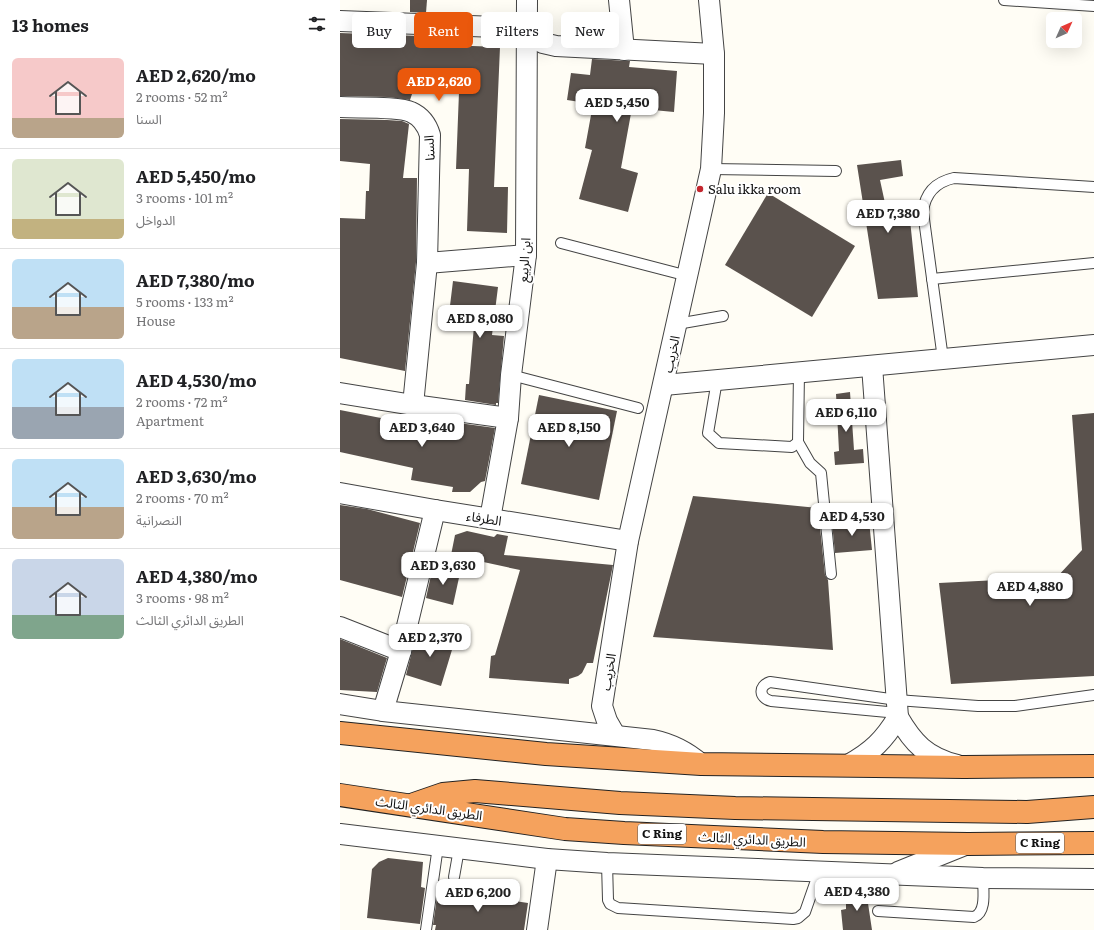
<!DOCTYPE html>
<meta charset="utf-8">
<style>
:root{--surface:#fff;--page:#f2f2f2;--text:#202124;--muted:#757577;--line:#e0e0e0;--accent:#ea580c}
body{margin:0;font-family:Literata,"Noto Sans Arabic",serif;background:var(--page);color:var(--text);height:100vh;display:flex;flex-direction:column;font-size:15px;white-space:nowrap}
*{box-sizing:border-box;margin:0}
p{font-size:13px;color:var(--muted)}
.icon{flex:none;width:22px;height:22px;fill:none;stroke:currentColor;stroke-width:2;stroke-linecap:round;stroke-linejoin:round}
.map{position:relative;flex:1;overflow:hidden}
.drawer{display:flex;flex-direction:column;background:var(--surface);width:340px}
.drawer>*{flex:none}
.banner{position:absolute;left:12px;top:12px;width:380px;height:36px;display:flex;gap:8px}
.needle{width:26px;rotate:45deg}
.tools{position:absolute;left:706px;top:12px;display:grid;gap:8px}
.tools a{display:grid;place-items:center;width:36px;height:36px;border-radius:6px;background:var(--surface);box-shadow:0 4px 16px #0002;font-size:20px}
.price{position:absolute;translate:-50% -34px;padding:0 9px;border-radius:8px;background:#fff;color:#222;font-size:13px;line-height:26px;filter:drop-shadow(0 1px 2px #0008)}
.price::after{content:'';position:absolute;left:50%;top:24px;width:12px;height:9px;margin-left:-6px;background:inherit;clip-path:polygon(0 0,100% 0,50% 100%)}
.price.on{background:var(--accent);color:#fff}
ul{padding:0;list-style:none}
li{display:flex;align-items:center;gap:12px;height:100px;padding:0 12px}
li+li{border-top:1px solid var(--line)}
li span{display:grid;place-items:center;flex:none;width:112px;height:80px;border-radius:6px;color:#555}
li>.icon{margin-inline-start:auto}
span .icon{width:48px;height:48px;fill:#fffc;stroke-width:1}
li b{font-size:17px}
h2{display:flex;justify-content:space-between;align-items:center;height:48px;padding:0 12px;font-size:17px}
.chip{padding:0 14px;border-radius:6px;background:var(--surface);box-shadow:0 4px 16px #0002;font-size:14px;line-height:36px}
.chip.on{background:var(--accent);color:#fff}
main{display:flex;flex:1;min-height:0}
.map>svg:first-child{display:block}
.building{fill:#5a524d}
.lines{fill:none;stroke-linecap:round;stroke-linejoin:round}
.lane-casing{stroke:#444;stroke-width:12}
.street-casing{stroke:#444;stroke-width:22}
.highway-casing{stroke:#222;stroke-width:24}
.lane{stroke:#fff;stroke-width:10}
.street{stroke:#fff;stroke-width:20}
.highway{stroke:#f5a25d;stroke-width:22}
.poi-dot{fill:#c4262e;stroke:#fff;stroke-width:1.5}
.labels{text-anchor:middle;stroke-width:4;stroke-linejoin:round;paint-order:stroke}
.shield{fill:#fff;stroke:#585858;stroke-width:1}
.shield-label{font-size:12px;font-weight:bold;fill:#111}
.street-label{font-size:13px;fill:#111;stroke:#fff}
.poi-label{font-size:13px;fill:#111;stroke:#fff;text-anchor:start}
</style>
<main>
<section class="drawer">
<h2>13 homes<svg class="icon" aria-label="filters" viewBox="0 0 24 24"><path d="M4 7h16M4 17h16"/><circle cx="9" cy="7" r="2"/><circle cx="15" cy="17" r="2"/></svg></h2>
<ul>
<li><span style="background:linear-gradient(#f6c9c9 75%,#b9a48a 0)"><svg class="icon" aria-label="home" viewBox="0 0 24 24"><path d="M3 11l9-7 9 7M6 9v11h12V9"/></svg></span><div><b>AED 2,620/mo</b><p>2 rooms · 52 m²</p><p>السنا</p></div></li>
<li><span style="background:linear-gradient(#dfe7d0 75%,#c2b280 0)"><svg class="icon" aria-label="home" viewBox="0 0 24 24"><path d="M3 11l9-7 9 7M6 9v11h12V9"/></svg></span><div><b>AED 5,450/mo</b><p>3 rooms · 101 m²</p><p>الدواخل</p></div></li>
<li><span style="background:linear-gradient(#bfe0f5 60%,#b9a48a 0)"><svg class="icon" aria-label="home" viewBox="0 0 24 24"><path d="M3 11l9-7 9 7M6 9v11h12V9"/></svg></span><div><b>AED 7,380/mo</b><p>5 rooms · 133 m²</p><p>House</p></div></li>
<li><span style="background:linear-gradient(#bfe0f5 60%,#9aa5b1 0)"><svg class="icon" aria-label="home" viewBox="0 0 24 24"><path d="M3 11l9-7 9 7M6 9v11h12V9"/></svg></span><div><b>AED 4,530/mo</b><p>2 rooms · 72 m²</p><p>Apartment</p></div></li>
<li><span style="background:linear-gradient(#bfe0f5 60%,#b9a48a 0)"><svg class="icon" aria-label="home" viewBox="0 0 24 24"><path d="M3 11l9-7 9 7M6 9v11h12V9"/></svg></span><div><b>AED 3,630/mo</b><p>2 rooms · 70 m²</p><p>النصرانية</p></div></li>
<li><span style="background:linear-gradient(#c9d6e8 70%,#7fa58c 0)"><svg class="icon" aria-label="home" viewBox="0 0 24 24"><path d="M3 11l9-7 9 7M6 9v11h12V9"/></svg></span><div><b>AED 4,380/mo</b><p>3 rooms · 98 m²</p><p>الطريق الدائري الثالث</p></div></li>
</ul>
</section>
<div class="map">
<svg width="754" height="930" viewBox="0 0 754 930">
<rect width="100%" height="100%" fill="#fffdf5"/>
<g class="building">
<path d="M70,0h17l-1,13 -16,-1z"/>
<path d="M0,33l105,4v8l55,2 -6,140h14l-1,46 -40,-2 2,-62h-13l3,-77 -46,-1 -3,9 -22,-3 -48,-1z"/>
<path d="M252,59l38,2 -1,6 48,4 -3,41 -42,-4 -11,60 17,5 -10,39 -49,-13 13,-49 -7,-2 8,-44 -26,-4 4,-27 19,2z"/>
<path d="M0,119l47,1 15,1 7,3 -6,54h14l-1,84 -11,109 -65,-13v-140l25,1 1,-28h3l1,-27 -30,-3z"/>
<path d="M561,160l2,16 -23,4 8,37 21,-7 9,87 -40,2 -21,-134z"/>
<path d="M428,193l87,53 -43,71 -87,-52z"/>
<path d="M113,281l45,6 -6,48 12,1 -6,67h-2v2l-31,-5 1,-16h3l5,-58 -26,-4z"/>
<path d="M510,392l4,58 9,-1 1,14 -29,2 -1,-13 5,-1 -3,-57z"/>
<path d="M199,395l78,16 -18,89 -78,-16z"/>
<path d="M0,410l46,9 1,-3 42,10 1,-7 65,9 -10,53 -4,1 -11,10h-18l1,-5 -42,-7 2,-12 -73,-16z"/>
<path d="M754,413v263l-143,8 -12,-101 118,-6 25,-27 -10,-135z"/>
<path d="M353,496l125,12 7,67 3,5 5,70 -180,-13z"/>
<path d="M0,505l27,4 53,14 -18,74 -62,-17z"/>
<path d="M518,521h11l3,29 -37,3 -3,-30z"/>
<path d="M127,531l27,6 3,-3 11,2 -4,19 109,10 -20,98h-6l-5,10 -4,3 -9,3v5l-80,-6 2,-22 4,-1 25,-85 -69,-15 4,-20z"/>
<path d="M93,566l27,7 -7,32 -27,-7z"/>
<path d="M77,632l10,4 1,-2 13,4 14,2 -14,46 -35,-11z"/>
<path d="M0,639l47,19 -10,34 -37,-2z"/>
<path d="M48,858l35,4 -2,25 4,1 -5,36 -53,-6 5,-49 7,-7z"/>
<path d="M98,890l90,13 -4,27h-89l1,-5h-3z"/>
<path d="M526,890l6,40h-29l-2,-20 5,-1v-11l3,-6z"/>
</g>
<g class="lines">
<g class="lane-casing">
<g id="lane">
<path d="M664,0l90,6"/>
<path d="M371,169l125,2"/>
<path d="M221,243l127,33"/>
<path d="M592,279l162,-16"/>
<path d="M337,324l46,-8"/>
<path d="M603,359l-20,-147c2,-19 13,-30 31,-34l140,9"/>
<path d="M171,375l127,33"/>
<path d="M377,380l-9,53 11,10 73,4 6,-5 1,-70"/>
<path d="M458,442l12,21 11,10 10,101"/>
<path d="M558,713l-127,-12c-12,-3 -13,-15 -1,-19l127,18 81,6h37l79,-11"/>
<path d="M267,863l1,37 2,4 8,4 175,11 5,-1 7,-6 14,-40"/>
<path d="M114,877l5,-28"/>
<path d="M538,911l96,6c13,-5 9,-27 9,-39"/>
<path d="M86,930l12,-84"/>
</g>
</g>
<g class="street-casing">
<g id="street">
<path d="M279,0l5,50"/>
<path d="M0,21l156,6 17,2 30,14 13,3 158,8"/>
<path d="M0,107c16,1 59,-1 71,5 11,5 16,13 19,23l-3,128 -14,142"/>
<path d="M87,263l99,-8"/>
<path d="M324,385l430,-40"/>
<path d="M0,393l73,12 95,13"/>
<path d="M0,493l95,17 193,31"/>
<path d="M150,519l18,-101 3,-43 15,-120 1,-255"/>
<path d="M0,627l61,24"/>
<path d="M0,704l43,7 270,29c19,4 33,11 48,24"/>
<path d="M43,711l18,-60 34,-141"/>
<path d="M558,717c15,26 28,40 59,48"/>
<path d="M275,735l-8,-14 -5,-15 26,-165 83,-372 3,-56v-59l-5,-54"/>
<path d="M508,765c24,-13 36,-25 50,-48l-26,-351"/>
<path d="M0,834l207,25 60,4 376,15 111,1"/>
<path d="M558,872l67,-27"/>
<path d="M197,930l10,-71"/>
</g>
</g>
<g class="highway-casing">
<g id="highway">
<path d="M0,733l206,21 155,10 263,3 130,-1"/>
<path d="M0,795l225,34 59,4 199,9 145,2 126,-1"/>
<path d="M74,804l29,-10 32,-3 145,12 115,5 292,4 67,-5"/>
</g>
</g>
<use href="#lane" class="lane"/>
<use href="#street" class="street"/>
<use href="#highway" class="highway"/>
</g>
<circle class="poi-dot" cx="360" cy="189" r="4"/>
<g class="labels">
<g class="shield">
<rect x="298" y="824" width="48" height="20" rx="3"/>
<rect x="676" y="833" width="48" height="20" rx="3"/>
</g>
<g class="shield-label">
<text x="322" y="838">C Ring</text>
<text x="700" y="847">C Ring</text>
</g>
<g class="street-label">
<text transform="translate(89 148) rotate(-93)" y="5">السنا</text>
<text transform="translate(184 260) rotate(-86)" y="5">ابن الربيع</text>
<text transform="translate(331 354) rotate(-78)" y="5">الخريب</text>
<text transform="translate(144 518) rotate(9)" y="5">الطرفاء</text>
<text transform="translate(268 672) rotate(-81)" y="5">الخريب</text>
<text transform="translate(89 808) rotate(8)" y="5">الطريق الدائري الثالث</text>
<text transform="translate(412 839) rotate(3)" y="5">الطريق الدائري الثالث</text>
</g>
<g class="poi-label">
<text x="368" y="194">Salu ikka room</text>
</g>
</g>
</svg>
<div class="tools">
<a><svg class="needle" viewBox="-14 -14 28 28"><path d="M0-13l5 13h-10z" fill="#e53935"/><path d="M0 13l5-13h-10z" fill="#757577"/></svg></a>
</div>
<b class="price on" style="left:99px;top:102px">AED 2,620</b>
<b class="price" style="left:277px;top:123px">AED 5,450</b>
<b class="price" style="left:548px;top:234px">AED 7,380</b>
<b class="price" style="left:140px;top:339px">AED 8,080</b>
<b class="price" style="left:506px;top:433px">AED 6,110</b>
<b class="price" style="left:82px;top:448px">AED 3,640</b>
<b class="price" style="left:229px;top:448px">AED 8,150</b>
<b class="price" style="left:512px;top:537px">AED 4,530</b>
<b class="price" style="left:103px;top:586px">AED 3,630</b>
<b class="price" style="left:690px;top:607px">AED 4,880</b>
<b class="price" style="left:90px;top:658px">AED 2,370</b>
<b class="price" style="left:517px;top:912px">AED 4,380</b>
<b class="price" style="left:138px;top:913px">AED 6,200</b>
<div class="banner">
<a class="chip">Buy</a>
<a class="chip on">Rent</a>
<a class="chip">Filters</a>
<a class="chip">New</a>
</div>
</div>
</main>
